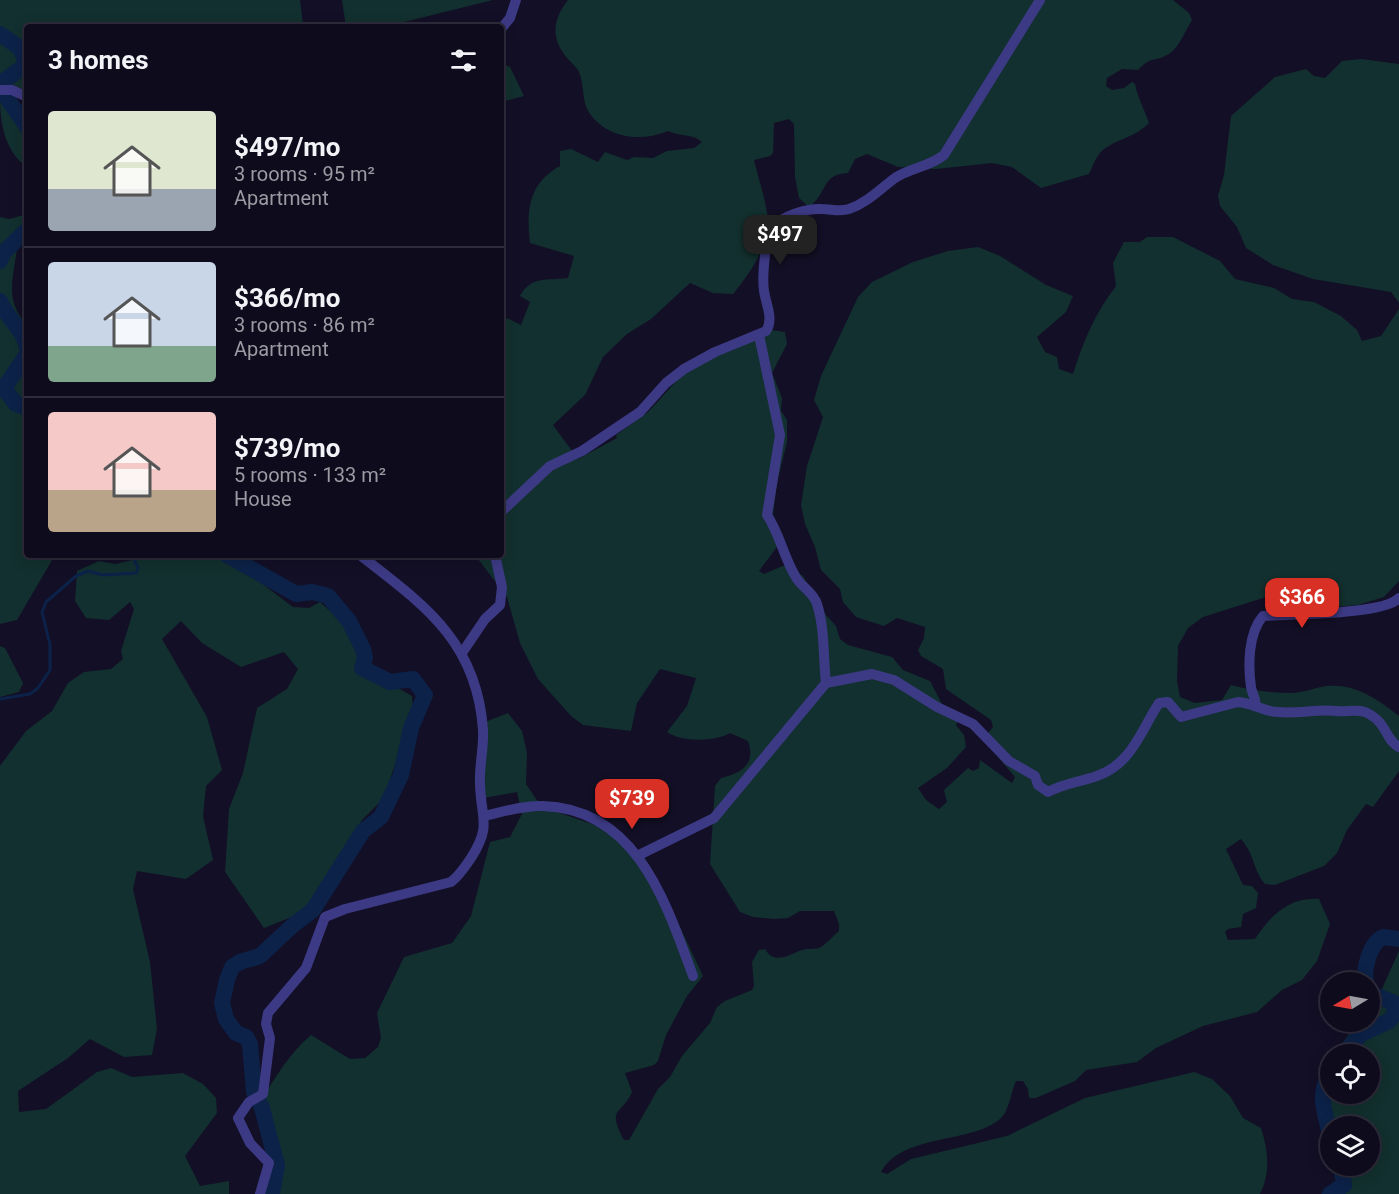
<!DOCTYPE html>
<meta charset="utf-8">
<style>
:root{--surface:#0e0b1c;--page:#1c1929;--text:#f1f3f6;--muted:#9b9ba3;--line:#2e2b3b;--accent:#d93025}
body{margin:0;font-family:Roboto,sans-serif;background:var(--page);color:var(--text);height:100vh;display:flex;flex-direction:column;font-size:22px;white-space:nowrap}
*{box-sizing:border-box;margin:0}
p{font-size:20px;color:var(--muted)}
.icon{flex:none;width:33px;height:33px;fill:none;stroke:currentColor;stroke-width:2;stroke-linecap:round;stroke-linejoin:round}
.map{position:relative;flex:1;overflow:hidden}
.drawer{position:absolute;left:24px;top:24px;width:480px;height:534px;display:flex;flex-direction:column;background:var(--surface);border-radius:6px;box-shadow:0 3px 15px #0003,0 0 0 2px var(--line)}
.drawer>*{flex:none}
.needle{width:39px;rotate:260deg}
.tools{position:absolute;left:1320px;top:972px;display:grid;gap:12px}
.tools a{display:grid;place-items:center;width:60px;height:60px;border-radius:50%;background:var(--surface);box-shadow:0 3px 15px #0003,0 0 0 2px var(--line);font-size:30px}
.price{position:absolute;translate:-50% -51px;padding:0 14px;border-radius:12px;background:var(--accent);color:#fff;font-size:20px;line-height:39px;filter:drop-shadow(0 2px 3px #0008)}
.price::after{content:'';position:absolute;left:50%;top:36px;width:18px;height:14px;margin-left:-9px;background:inherit;clip-path:polygon(0 0,100% 0,50% 100%)}
.price.current{background:#222;color:#fff}
ul{padding:0;list-style:none}
li{display:flex;align-items:center;gap:18px;height:150px;padding:0 24px}
li+li{border-top:2px solid var(--line)}
li span{display:grid;place-items:center;flex:none;width:168px;height:120px;border-radius:6px;color:#555}
li>.icon{margin-inline-start:auto}
span .icon{width:72px;height:72px;fill:#fffc;stroke-width:1}
li b{font-size:26px}
h2{display:flex;justify-content:space-between;align-items:center;height:72px;padding:0 24px;font-size:26px}
.map>svg:first-child{display:block}
.green{fill:#12302f}
.lines{fill:none;stroke-linecap:round;stroke-linejoin:round}
.stream{stroke:#0c2248;stroke-width:3}
.river{stroke:#0c2248;stroke-width:16}
.minor{stroke:#3d3a85;stroke-width:10}
</style>
<div class="map">
<svg width="1399" height="1194" viewBox="0 0 1399 1194">
<rect width="100%" height="100%" fill="#130f26"/>
<g class="green">
<path d="M0,0h300l3,25 -276,2v64l-27,-11z"/>
<path d="M342,0h151l-109,27h-38z"/>
<path d="M568,0h605l16,13 3,7c-7,11 -13,29 -25,35 -14,8 -15,0 -29,15l-16,-1 -15,9 -1,8 6,4 12,-2 8,-6 3,2c3,15 9,24 14,39 -15,16 -36,16 -49,30 -5,6 -8,15 -11,21l-48,14 -29,-21 -20,-4 -56,6 -38,-2 -31,-13 -12,5 -7,14c-27,1 -20,20 -39,34l-10,-9 -4,-21 -1,-53 -5,-5 -15,4 -1,30 -3,3 -16,4c4,18 14,46 14,64 -1,25 -20,52 -35,70l-20,-1 -23,-10 -39,36 -24,15 -24,23 -18,38 -32,30 25,34 39,-21 -1,-3 32,-23 33,-36 33,-19 57,-27 14,2 2,12 -15,29 10,25 -1,13 6,9v22l-10,41 -4,31 5,13 1,17 -20,27 5,3 21,-9 18,11 23,39 10,11 4,13 8,6 44,12 11,13 27,11 12,23 16,16 -2,5 8,10 2,12 -19,21 -29,20 8,12 13,9 8,-7 -3,-12 24,-22 5,3 6,-3 1,-8 32,23 3,-6 -29,-34 2,-10 5,-6 -2,-7 -45,-31 -3,-20 -22,-13 -3,-6 6,-12 1,-11 -28,-9 -13,8 -28,-9 -13,-15 -3,-13 -19,-19 -6,-23 -10,-23 -4,-19 6,-39 16,-49 -9,-17 7,-24 37,-79 14,-15 41,-20 35,-11 30,-4 22,9 46,29 27,11 -7,16 -29,25 8,15 12,5 2,12 14,5c10,-32 22,-61 43,-88l-3,-23 11,-21h16l7,-5h26l47,24 15,18 39,9 18,11 22,3 27,14 16,14 5,11 19,-5 18,-27v272l-15,16 -26,8 -39,3 -32,-12 -24,2 -60,19 -15,11 -10,18 -1,35 3,16 15,6 27,-3 9,-15c20,5 39,8 60,8 13,0 24,-6 37,-7 27,-3 51,14 71,30v55l-26,36 -7,-3 -19,26 -10,23 -13,13 -49,19 -10,-1c-13,-16 -10,-29 -24,-45l-15,10 17,36 9,1 6,7 -2,15 -13,6 -2,13 -13,2 -3,3 3,8 27,-1c16,-24 34,-42 64,-40l11,25 -13,37 -15,19 -20,10 -25,22 -54,14 -47,22 -19,14 -51,8 -11,11 -39,17h-7l-1,-9 -5,-8h-7c-5,11 -7,31 -16,38 -29,25 -97,14 -119,53l6,2 24,-15 96,-23 78,-38 109,-26 18,7 18,17 13,22 18,10c7,21 10,45 -1,66h-986l6,-22 -19,-71c15,-25 28,-47 50,-66l39,24 15,-1 13,-11 3,-9 -4,-25 27,-56 48,-14 19,-27 19,-74 20,-5 12,-23 -5,-22 -33,6 1,-76 23,-9 14,18 5,22 -1,31 10,15 9,9 59,20 20,17 47,63 32,68 -16,20 -21,39 -8,26 -4,4 -29,8 7,19c-10,23 -26,15 -8,48h5l29,-51 12,-12 12,-21 28,-33 7,-16 8,-6 27,-11 2,-4 -2,-24 7,-12 6,-1c10,17 25,5 37,1 6,-2 14,0 19,-3 6,-4 12,-11 18,-16v-7l-5,-13h-34l-12,7 -13,1 -22,-2 -13,-5 -30,-48 5,-78 6,-8c21,-5 35,-14 27,-37l-18,-8c-15,9 -50,9 -63,-1l20,-26 9,-28 -36,-9 -23,34 -6,28 -48,-6 -12,-9 -33,-37 -18,-36 -13,-46 -32,-42h26v-228l6,-9 14,7 9,-23 -10,-6c12,-21 27,-15 48,-18l6,-22 -44,-13c-4,-33 -1,-60 30,-77v-15l11,-2 27,13 7,-10 22,8 7,-3 19,1 14,-7 27,-3 8,-6c-10,-9 -22,-5 -34,-11 -27,12 -65,7 -81,-22 -5,-11 -3,-26 -8,-37 -2,-5 -8,-9 -12,-14 -16,-19 -15,-38 1,-58z"/>
<path d="M1361,59l38,5v239l-8,-11 -78,-13 -40,-14 -27,-17 -9,-21 -17,-21 -2,-10 6,-21 7,-59 44,-39 31,-8 8,7 11,2 17,-17z"/>
<path d="M501,63l9,4 14,29 -23,6z"/>
<path d="M0,96h12l15,21v51c-23,-19 -27,-44 -27,-72z"/>
<path d="M27,214v17c-9,11 -10,17 -12,31 -4,25 -7,42 12,63v230h28l-38,65 -17,4v-407l9,2z"/>
<path d="M154,555h70l69,52 16,1 11,-6c12,10 27,25 33,40 5,11 7,23 13,36l32,10 14,8 1,14 -29,88 -22,22 -48,79 -20,17 -30,12 -39,-56 4,-63 14,-36 14,-65 30,-19 11,-20 -14,-17 -43,15 -39,-24 -21,-22 -19,18 45,78 15,53 -16,16 -3,30 10,44 -27,19 -49,-8 -4,18 17,73 7,67 -5,26 -28,2 -34,-18 -22,19 -50,33 1,21 27,-3 51,-37 14,-4 21,9 51,-4 20,11 13,14 1,15 -32,43 15,30 29,-5v13h-229v-428l26,-35 26,-20 16,-28 16,-11 27,-3 12,-10 -2,-8 13,-42 -4,-7 -21,18 -23,-2 -11,-17 2,-30 22,-10 16,3z"/>
<path d="M0,646l5,2 18,35 -4,9 -19,5z"/>
<path d="M1399,951v243h-65l7,-28h29v-40h-39l-11,-44 10,-21v33h40v-40h-36l24,-32h12v-16l11,-15z"/>
</g>
<g class="lines">
<path class="stream" d="M0,699l30,-5 8,-6 12,-18v-25l-8,-33 4,-10 30,-26 12,-5 15,4 33,-2 2,-5 -6,-13"/>
<g class="river">
<path d="M0,34l20,14 5,11 -2,8 -22,16 6,15 20,29"/>
<path d="M0,261l3,-8 24,-23"/>
<path d="M0,301c7,18 23,27 27,47"/>
<path d="M27,354l-20,30 -1,7 10,13 11,4"/>
<path d="M227,555l69,39 16,-2 16,4 21,25 14,28 2,9 -3,10 28,14 23,-3 12,16 -14,33 -10,47 -20,42 -18,14 -50,79 -21,16 -32,30 -20,6 -8,5 -5,13 -5,23 4,16 10,14 10,4 4,7 4,48 8,16 15,57 -5,29"/>
<path d="M1366,982c-3,-13 4,-39 17,-45l16,2"/>
<path d="M1343,1054l18,-20 28,-13 6,-8 -1,-10 -22,-9 -2,-5"/>
<path d="M1330,1074c-13,20 -5,39 0,61"/>
<path d="M1330,1194l14,-9 -3,-19"/>
</g>
<g class="minor">
<path d="M501,29l9,-11 6,-18"/>
<path d="M0,90h12l15,7"/>
<path d="M501,512l49,-46 32,-15 58,-39 26,-29 18,-14 31,-17 51,-21c8,-11 0,-27 -2,-40 -2,-13 1,-52 8,-63 8,-12 36,-20 50,-19 9,0 18,3 27,0 18,-6 31,-20 46,-31 15,-10 34,-11 49,-23l96,-155"/>
<path d="M462,653l23,-34 15,-14 2,-18 -7,-32"/>
<path d="M826,683l46,-9 22,6 43,27 36,17 36,37 26,15 3,9 10,7c16,-9 32,-10 49,-16 35,-12 44,-46 62,-73l9,-1 13,15 57,-15c14,1 25,9 39,10 21,2 40,-3 60,-1 9,1 18,-2 28,1 23,10 19,27 34,35"/>
<path d="M1255,706c2,-8 -3,-11 -4,-19 -3,-21 -3,-54 12,-71 26,-2 120,-1 136,-18"/>
<path d="M484,816c18,-4 40,-11 59,-10 94,3 123,97 150,170"/>
<path d="M639,855l75,-37 112,-135c-3,-26 -1,-54 -9,-79 -3,-11 -14,-16 -20,-25 -13,-20 -17,-45 -30,-64l13,-80 -21,-100"/>
<path d="M260,1194l9,-31 -19,-20 -12,-25 11,-16 14,-8 7,-56 -4,-14 2,-11 38,-45 19,-51 20,-8 106,-27c9,-7 14,-15 20,-24 21,-33 10,-39 9,-74 -1,-18 4,-36 3,-54 -6,-89 -59,-125 -123,-175"/>
</g>
</g>
</svg>
<div class="tools">
<a><svg class="needle" viewBox="-14 -14 28 28"><path d="M0-13l5 13h-10z" fill="#e53935"/><path d="M0 13l5-13h-10z" fill="#9b9ba3"/></svg></a>
<a><svg class="icon" aria-label="locate" viewBox="0 0 24 24"><circle cx="12" cy="12" r="6"/><path d="M12 2v4M12 18v4M2 12h4M18 12h4"/></svg></a>
<a><svg class="icon" aria-label="layers" viewBox="0 0 24 24"><path d="M12 4l9 5-9 5-9-5zM3 14l9 5 9-5"/></svg></a>
</div>
<b class="price current" style="left:780px;top:266px">$497</b>
<b class="price" style="left:1302px;top:629px">$366</b>
<b class="price" style="left:632px;top:830px">$739</b>
<section class="drawer">
<h2>3 homes<svg class="icon" aria-label="filters" viewBox="0 0 24 24"><path d="M4 7h16M4 17h16"/><circle cx="9" cy="7" r="2"/><circle cx="15" cy="17" r="2"/></svg></h2>
<ul>
<li><span style="background:linear-gradient(#dfe7d0 65%,#9aa5b1 0)"><svg class="icon" aria-label="home" viewBox="0 0 24 24"><path d="M3 11l9-7 9 7M6 9v11h12V9"/></svg></span><div><b>$497/mo</b><p>3 rooms · 95 m²</p><p>Apartment</p></div></li>
<li><span style="background:linear-gradient(#c9d6e8 70%,#7fa58c 0)"><svg class="icon" aria-label="home" viewBox="0 0 24 24"><path d="M3 11l9-7 9 7M6 9v11h12V9"/></svg></span><div><b>$366/mo</b><p>3 rooms · 86 m²</p><p>Apartment</p></div></li>
<li><span style="background:linear-gradient(#f6c9c9 65%,#b9a48a 0)"><svg class="icon" aria-label="home" viewBox="0 0 24 24"><path d="M3 11l9-7 9 7M6 9v11h12V9"/></svg></span><div><b>$739/mo</b><p>5 rooms · 133 m²</p><p>House</p></div></li>
</ul>
</section>
</div>
